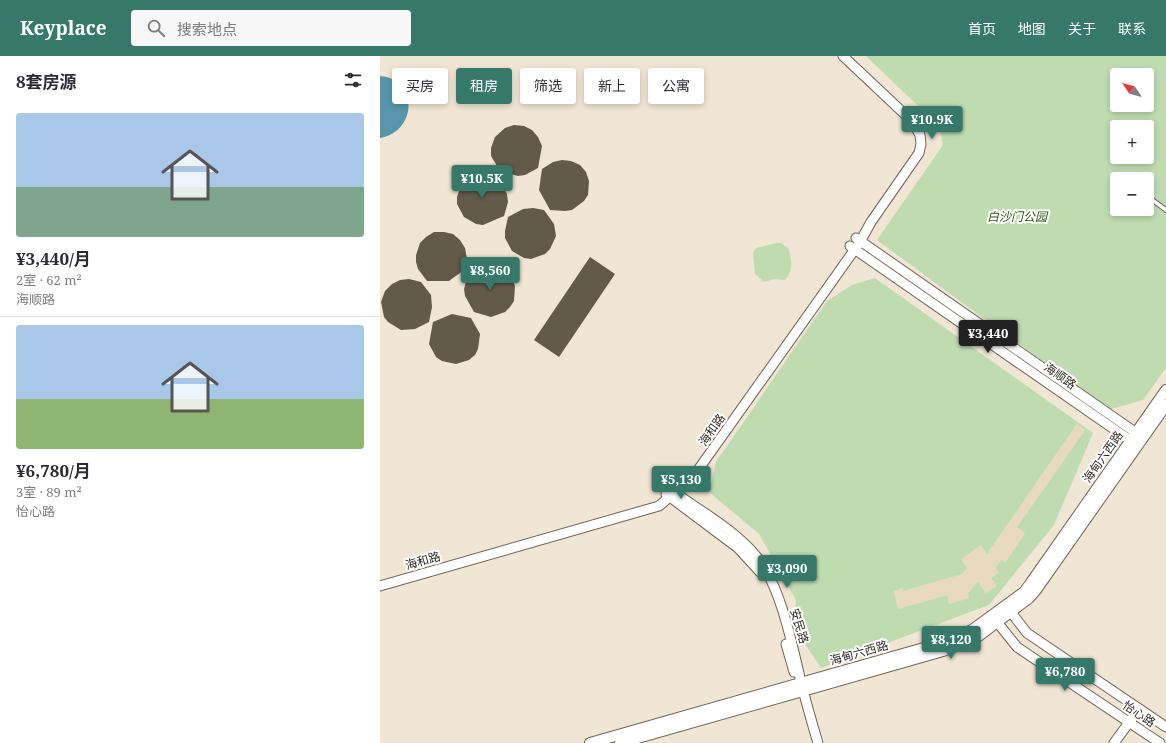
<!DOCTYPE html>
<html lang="zh">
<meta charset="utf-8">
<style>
:root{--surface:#fff;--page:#f7f7f7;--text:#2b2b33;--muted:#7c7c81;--line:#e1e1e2;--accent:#36796a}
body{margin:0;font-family:"Noto Serif","Noto Sans SC",serif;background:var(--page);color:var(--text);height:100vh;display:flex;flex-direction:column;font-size:15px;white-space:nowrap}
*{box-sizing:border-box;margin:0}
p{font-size:13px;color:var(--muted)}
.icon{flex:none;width:22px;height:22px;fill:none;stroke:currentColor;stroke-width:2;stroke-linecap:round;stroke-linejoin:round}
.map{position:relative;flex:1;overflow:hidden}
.side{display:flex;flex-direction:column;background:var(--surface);width:380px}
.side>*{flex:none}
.hud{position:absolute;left:12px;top:12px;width:380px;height:36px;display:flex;gap:8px}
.needle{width:26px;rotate:305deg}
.fabs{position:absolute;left:730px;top:12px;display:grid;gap:8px}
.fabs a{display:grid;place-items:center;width:44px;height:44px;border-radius:4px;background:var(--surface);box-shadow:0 2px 6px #0003;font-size:20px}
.price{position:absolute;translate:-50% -34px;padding:0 9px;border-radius:4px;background:var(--accent);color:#fff;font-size:13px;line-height:26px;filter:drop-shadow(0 1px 2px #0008)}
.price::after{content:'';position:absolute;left:50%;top:24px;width:12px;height:9px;margin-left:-6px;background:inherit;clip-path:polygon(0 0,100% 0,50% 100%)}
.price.active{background:#222;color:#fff}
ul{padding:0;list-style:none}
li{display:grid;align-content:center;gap:8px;height:212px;padding:0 16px}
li+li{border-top:1px solid var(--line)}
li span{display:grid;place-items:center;height:124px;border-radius:4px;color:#555}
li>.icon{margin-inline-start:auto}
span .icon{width:72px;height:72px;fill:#fffc;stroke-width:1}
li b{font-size:17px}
h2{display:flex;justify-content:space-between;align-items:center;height:48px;padding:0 16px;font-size:17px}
.chip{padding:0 14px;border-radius:4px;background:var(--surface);box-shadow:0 2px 6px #0003;font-size:14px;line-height:36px}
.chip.active{background:var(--accent);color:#fff}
header{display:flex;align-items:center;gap:24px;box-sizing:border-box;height:56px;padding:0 20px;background:var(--accent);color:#fff}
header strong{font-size:19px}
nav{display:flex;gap:22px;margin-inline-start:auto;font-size:14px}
.search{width:280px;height:36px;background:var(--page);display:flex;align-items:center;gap:10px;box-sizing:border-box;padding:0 14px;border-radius:4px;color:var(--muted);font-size:15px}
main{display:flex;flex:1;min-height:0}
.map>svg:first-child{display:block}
.built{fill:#e9d9c1}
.green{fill:#bfdcb1;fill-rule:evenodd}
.water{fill:#5796ac}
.building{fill:#645a4a}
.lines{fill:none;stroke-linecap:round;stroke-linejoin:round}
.service-casing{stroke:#6f6554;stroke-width:5.5}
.tertiary-casing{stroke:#6f6554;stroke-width:11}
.secondary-casing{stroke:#6f6554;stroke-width:12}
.service{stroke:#fff;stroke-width:3.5}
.tertiary{stroke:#fff;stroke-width:9}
.secondary{stroke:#fff;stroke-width:10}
.labels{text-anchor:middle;stroke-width:4;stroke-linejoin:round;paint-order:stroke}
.park-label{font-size:12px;font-style:italic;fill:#305717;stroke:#fff}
.street-label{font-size:12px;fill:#322d26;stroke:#fff}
</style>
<header>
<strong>Keyplace</strong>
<div class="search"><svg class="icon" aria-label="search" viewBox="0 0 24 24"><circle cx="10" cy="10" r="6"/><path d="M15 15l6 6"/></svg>搜索地点</div>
<nav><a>首页</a><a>地图</a><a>关于</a><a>联系</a></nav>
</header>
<main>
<section class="side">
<h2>8套房源<svg class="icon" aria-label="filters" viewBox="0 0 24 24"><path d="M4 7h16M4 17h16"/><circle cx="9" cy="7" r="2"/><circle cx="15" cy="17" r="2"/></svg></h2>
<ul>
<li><span style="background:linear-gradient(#a9c7e8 60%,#7fa58c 0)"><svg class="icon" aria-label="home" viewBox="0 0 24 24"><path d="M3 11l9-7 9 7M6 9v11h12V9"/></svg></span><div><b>¥3,440/月</b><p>2室 · 62 m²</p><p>海顺路</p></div></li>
<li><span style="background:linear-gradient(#a9c7e8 60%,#8fb573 0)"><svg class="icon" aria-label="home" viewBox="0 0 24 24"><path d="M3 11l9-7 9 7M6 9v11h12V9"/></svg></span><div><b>¥6,780/月</b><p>3室 · 89 m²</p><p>怡心路</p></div></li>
</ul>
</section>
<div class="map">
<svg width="786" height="687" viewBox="0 0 786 687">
<rect width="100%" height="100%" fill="#f1e5d3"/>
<path class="built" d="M697,368l8,6 -68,97 8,6 -26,40 -2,13 -12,7 -7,-12 -10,12 1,5 -20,6 -3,-9 -48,14 -4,-18 9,-3v2l57,-31 21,-14 6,9z"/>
<g class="green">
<path d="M486,0h300v312l-23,32 -35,10 -231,-170 66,-95 -4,-19zM737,19h30v30h-30zM737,71h30v30h-30zM737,123h30v30h-30z"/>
<path d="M397,187h4l7,5c4,11 6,22 -3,32l-11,-1 -10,3 -9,-8 -2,-22 3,-4z"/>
<path d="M495,222l218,155 -39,92 -65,80 -168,63 -26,-39 1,-29 -37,-66 -50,-42 7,-30 111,-161 25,-16zM697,368l8,6 -68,97 8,6 -20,30 -4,-3 -5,8 3,5 -8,5 6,8 -12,7 -7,-12 -10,12 1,5 -20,6 -2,-9 -49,14 -4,-18 9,-3v3l59,-17 5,-6 -6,-9 20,-14 6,9z"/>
</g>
<path class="water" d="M0,20c38,3 38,55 0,62z"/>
<g class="building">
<path d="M134,69l10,1 8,4 6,7 4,9 -4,22 -13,7 -7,1 -18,-5 -9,-15v-8l4,-11 10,-9z"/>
<path d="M182,104l9,1 9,4 6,7 3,9 -1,14 -4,6 -12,9 -7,1 -15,-1 -11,-20 3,-21 11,-7z"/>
<path d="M100,118l18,4 9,16 1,8 -4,14 -21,9 -7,-1 -12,-7 -7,-13v-7l4,-11 10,-10z"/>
<path d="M153,152l11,2 10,14 2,12 -6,13 -5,5 -14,5 -7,-1 -12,-7 -7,-13v-7l3,-14 15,-8z"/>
<path d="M54,176h10l9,2 7,6 5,8 2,11 -3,11 -15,11h-22l-9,-12 -2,-7v-7l4,-12 6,-6z"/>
<path d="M210,201l25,17 -56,83 -25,-17z"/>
<path d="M108,210l9,1 8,4 7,7 3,8 -1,15 -4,6 -5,5 -14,5 -17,-5 -9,-16 -1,-7 4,-14z"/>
<path d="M29,223l12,3 10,13 1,12 -3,15 -14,7 -14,1 -13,-8 -4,-5 -3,-15 4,-11 7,-7 8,-4z"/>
<path d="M72,258l19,4 9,16 -2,15 -3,6 -6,5 -13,4 -14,-3 -6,-4 -7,-13 4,-22z"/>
</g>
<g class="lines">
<g class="service-casing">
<path id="service" d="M767,140l19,14"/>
</g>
<g class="tertiary-casing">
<g id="tertiary">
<path d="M476,182l286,199"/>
<path d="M470,190l287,199"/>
<path d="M291,434c29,21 63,39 86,67 24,30 35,87 44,125 5,20 11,41 17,61"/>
<path d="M286,438l72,54 22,24"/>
<path d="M0,530l279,-80 34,-29 167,-235 11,-20 48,-69 2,-9 -1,-9 -8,-14 -69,-65"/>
<path d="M627,551l20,26 139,94"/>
<path d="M613,561l24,30 143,96"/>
<path d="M406,588l8,28"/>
<path d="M734,687l25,-34"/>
</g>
</g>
<g class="secondary-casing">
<g id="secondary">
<path d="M210,687l355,-101 27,-12 52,-38 6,-8 136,-194"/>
<path d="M240,687l323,-92 33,-13 53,-40 7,-8 130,-185"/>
</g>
</g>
<use href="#service" class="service"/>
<use href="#tertiary" class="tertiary"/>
<use href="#secondary" class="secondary"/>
</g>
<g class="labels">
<g class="park-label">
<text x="637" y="165">白沙门公园</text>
</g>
<g class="street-label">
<text transform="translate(680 320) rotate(35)" y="4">海顺路</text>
<text transform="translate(332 374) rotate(-55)" y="4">海和路</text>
<text transform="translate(723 401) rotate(-55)" y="4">海甸六西路</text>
<text transform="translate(43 505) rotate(-16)" y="4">海和路</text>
<text transform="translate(419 570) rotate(73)" y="4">安民路</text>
<text transform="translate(479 597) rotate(-16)" y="4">海甸六西路</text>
<text transform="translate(759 658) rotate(34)" y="4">怡心路</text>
</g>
</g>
</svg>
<div class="fabs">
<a><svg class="needle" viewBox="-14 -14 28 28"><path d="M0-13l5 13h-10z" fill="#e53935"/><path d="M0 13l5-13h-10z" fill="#7c7c81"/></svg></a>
<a>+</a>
<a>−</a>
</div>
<b class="price" style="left:552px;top:84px">¥10.9K</b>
<b class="price" style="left:102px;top:143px">¥10.5K</b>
<b class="price" style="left:110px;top:235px">¥8,560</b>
<b class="price active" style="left:608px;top:298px">¥3,440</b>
<b class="price" style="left:301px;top:444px">¥5,130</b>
<b class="price" style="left:407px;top:533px">¥3,090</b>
<b class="price" style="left:571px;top:604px">¥8,120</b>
<b class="price" style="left:685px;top:636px">¥6,780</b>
<div class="hud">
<a class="chip">买房</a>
<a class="chip active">租房</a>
<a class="chip">筛选</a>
<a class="chip">新上</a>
<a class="chip">公寓</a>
</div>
</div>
</main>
